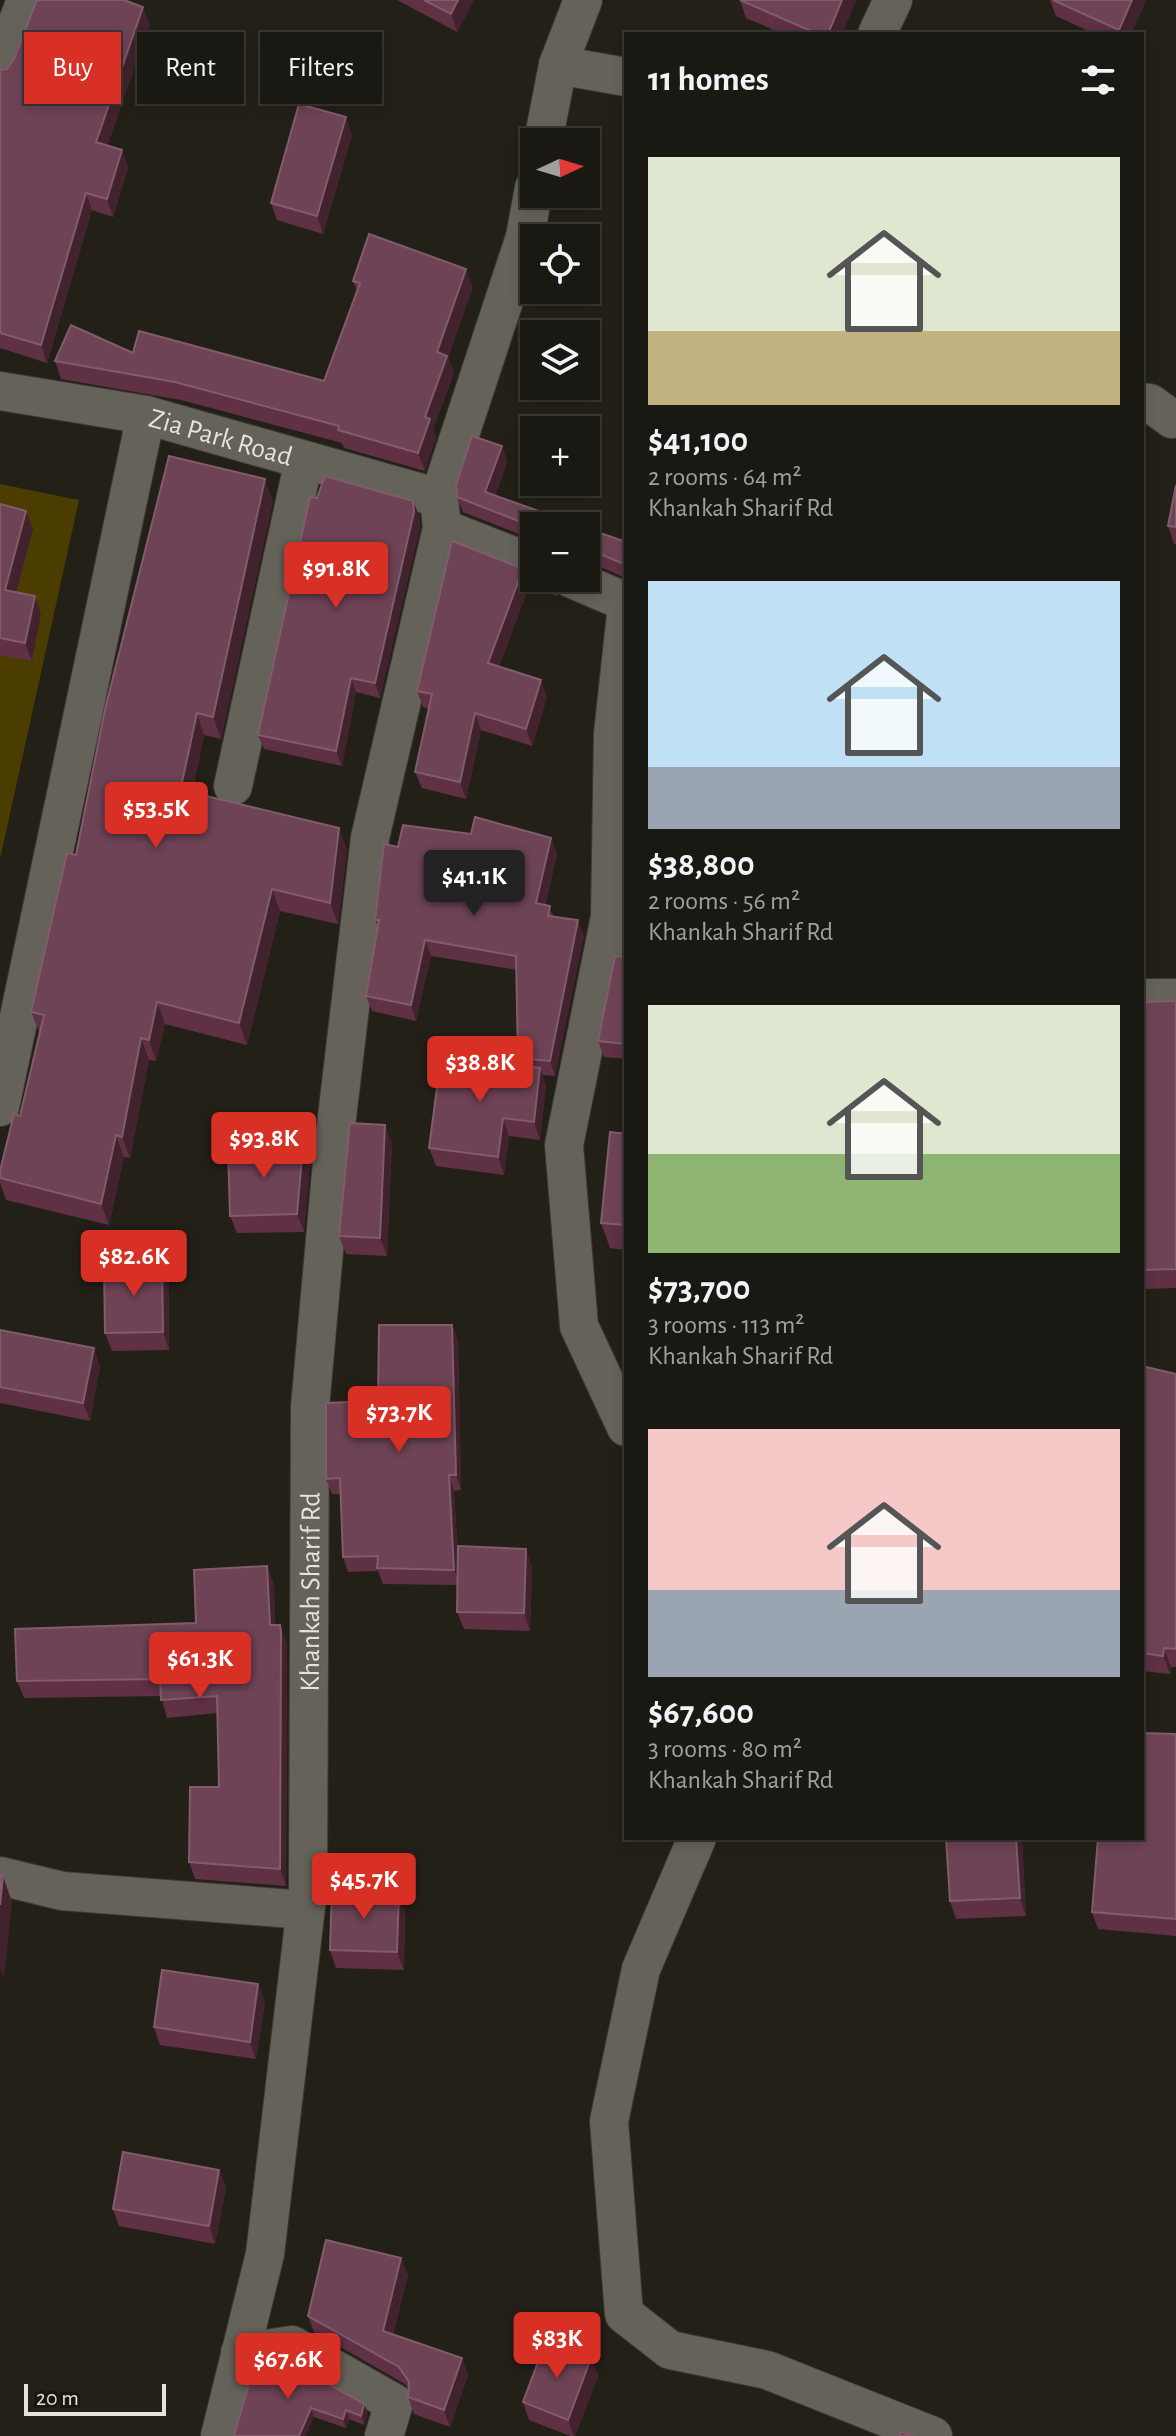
<!DOCTYPE html>
<meta charset="utf-8">
<style>
:root{--surface:#1a1812;--page:#23211b;--text:#f1f3f6;--muted:#9fa09f;--line:#383732;--accent:#d93025}
body{margin:0;font-family:"Alegreya Sans",sans-serif;background:var(--page);color:var(--text);height:100vh;display:flex;flex-direction:column;font-size:30px;white-space:nowrap}
*{box-sizing:border-box;margin:0}
p{font-size:26px;color:var(--muted)}
.icon{flex:none;width:44px;height:44px;fill:none;stroke:currentColor;stroke-width:2;stroke-linecap:round;stroke-linejoin:round}
.map{position:relative;flex:1;overflow:hidden}
.drawer{position:absolute;left:624px;top:32px;width:520px;height:1808px;display:flex;flex-direction:column;background:var(--surface);border-radius:0px;box-shadow:0 4px 12px #0003,0 0 0 2px var(--line)}
.drawer>*{flex:none}
.banner{position:absolute;left:24px;top:32px;width:480px;height:72px;display:flex;gap:16px}
.needle{width:52px;rotate:86deg}
.buttons{position:absolute;left:520px;top:128px;display:grid;gap:16px}
.buttons a{display:grid;place-items:center;width:80px;height:80px;border-radius:0px;background:var(--surface);box-shadow:0 4px 12px #0003,0 0 0 2px var(--line);font-size:40px}
.scale{position:absolute;left:24px;bottom:20px;width:142px;box-sizing:border-box;padding-left:8px;border:4px solid #e4e2dc;border-top:0;font-size:22px;line-height:28px;white-space:nowrap;color:#e4e2dc;-webkit-text-stroke:6px #19170f;paint-order:stroke}
.price{position:absolute;translate:-50% -68px;padding:0 18px;border-radius:8px;background:var(--accent);color:#fff;font-size:26px;line-height:52px;filter:drop-shadow(0 2px 4px #0008)}
.price::after{content:'';position:absolute;left:50%;top:48px;width:24px;height:18px;margin-left:-12px;background:inherit;clip-path:polygon(0 0,100% 0,50% 100%)}
.price.active{background:#222;color:#fff}
ul{padding:0;list-style:none}
li{display:grid;align-content:center;gap:16px;height:424px;padding:0 24px}
li span{display:grid;place-items:center;height:248px;border-radius:0px;color:#555}
li>.icon{margin-inline-start:auto}
span .icon{width:144px;height:144px;fill:#fffc;stroke-width:1}
li b{font-size:34px}
h2{display:flex;justify-content:space-between;align-items:center;height:96px;padding:0 24px;font-size:34px}
.chip{padding:0 28px;border-radius:0px;background:var(--surface);box-shadow:0 4px 12px #0003,0 0 0 2px var(--line);font-size:28px;line-height:72px}
.chip.active{background:var(--accent);color:#fff}
.map>svg:first-child{display:block}
.green{fill:#4b3d00}
.lines{fill:none;stroke-linecap:round;stroke-linejoin:round}
.minor-casing{stroke:#3c3a34;stroke-width:40}
.minor{stroke:#656359;stroke-width:38}
.wall{fill:#603045}
.shaded-wall{fill:#42222c}
.building{fill:#6e4356;stroke:#815c6b;stroke-width:2}
.labels{text-anchor:middle;stroke-width:6;stroke-linejoin:round;paint-order:stroke}
.street-label{font-size:28px;fill:#e4e2dc;stroke:#19170f}
</style>
<div class="map">
<svg width="1176" height="2436" viewBox="0 0 1176 2436">
<rect width="100%" height="100%" fill="#232018"/>
<path class="green" d="M0,484l79,16 -79,359z"/>
<g class="lines">
<g class="minor-casing">
<g id="minor">
<path d="M877,34l16,-34"/>
<path d="M558,65l68,12"/>
<path d="M0,69l26,-69"/>
<path d="M543,142l15,-77 25,-65"/>
<path id="s1" d="M0,391l146,24 293,83"/>
<path d="M1142,402l8,1 22,16"/>
<path d="M442,528l92,36"/>
<path d="M570,578l56,24"/>
<path d="M626,614l-13,120 -3,183 16,6"/>
<path d="M233,786l71,-326"/>
<path d="M610,917l-46,228 15,181 47,101"/>
<path d="M1142,998h34"/>
<path d="M0,1107l146,-692"/>
<path d="M697,1838l-56,131 -32,152 15,193 46,36 97,20 166,66"/>
<path d="M0,1876l62,15 243,19"/>
<path d="M240,2353l52,-8 102,58 -10,33"/>
<path id="s2" d="M220,2436l45,-182 43,-364 2,-483 23,-256 37,-313 72,-310 -3,-30 86,-261 9,-49"/>
</g>
</g>
<use href="#minor" class="minor"/>
</g>
<g class="wall">
<path d="M397,0h77l-17,32z"/>
<path d="M740,0h116l-14,34h-59l-37,-16z"/>
<path d="M1050,0h96l-15,34h-36l-39,-18z"/>
<path d="M150,24l-43,122 15,4 6,18 -15,49 -21,-7 -45,153 -47,-15v-278z"/>
<path d="M352,135l-29,99 -46,-14 -6,-17z"/>
<path d="M353,281l120,6 -25,70 6,16 -21,56 3,8 -11,34 -81,-23 -2,-5 -161,-43 -120,-21 -6,-18 269,20 33,-90z"/>
<path d="M502,446l5,16 -12,34 39,30v14l-71,-28 -6,-15z"/>
<path d="M1176,485v59h-2l-6,-18z"/>
<path d="M273,501l-52,238 -17,-4 -11,54 14,2 2,6 138,52 -9,75 -58,-13 -33,134 -82,-21 -9,37 -7,-1 -19,98 -6,-1 -15,68 -103,-25 -6,-17v-12l20,-55 20,-82 -9,-22 45,-157z"/>
<path d="M0,504l33,25 -17,63 25,22 -9,47 -32,-6z"/>
<path d="M419,515l1,12 -40,171 -24,-6 -14,74 -78,-17 -6,-14z"/>
<path d="M586,528l40,14v36l-40,-17z"/>
<path d="M521,568h13v10h17l7,18 -29,-10 -30,81 48,30 -15,49 -51,-16 -15,69 -44,-11 -7,-16 14,-63 -6,-2 -6,-16z"/>
<path d="M471,834l80,4 6,16 -12,51 9,11 30,19 -29,141 -13,-1 4,11 -6,54 -31,-4 -5,39 -68,-9 -7,-18 92,-82 -3,-8 -1,-88 -86,-14 -15,65 -44,-10 -6,-15 12,-69 -3,-7 23,-73z"/>
<path d="M626,957v102l-22,-2 -6,-16z"/>
<path d="M1176,1001v287l-34,1v-287z"/>
<path d="M626,1134v116l-16,-2 -9,-25z"/>
<path d="M392,1143l-5,113 -41,-2 -7,-18z"/>
<path d="M310,1162l-6,70 -67,1 -7,-17z"/>
<path d="M169,1280v70l-57,1 -7,-18z"/>
<path d="M0,1330l100,36 -10,55 -90,-18z"/>
<path d="M458,1340l3,150 -7,1 4,66 74,10 -2,64 -66,-2 -7,-17 1,-27 -75,-1 -5,-13 -30,1 -5,-15 -3,-63h-8l-6,-15 52,-78z"/>
<path d="M1142,1366l34,8v293h-5l-1,7 -28,-3z"/>
<path d="M274,1583l1,42h5l6,17 1,7 -1,237 -91,-7 -6,-17 30,-75 -2,-74 -50,5 -6,-22 -137,2 -7,-17 179,-58z"/>
<path d="M1176,1734v202l-78,-7 -6,-17 50,-74z"/>
<path d="M1022,1838l4,78 -70,3 -6,-18z"/>
<path d="M405,1911l-1,59 -68,-2 -6,-18z"/>
<path d="M265,2002l-9,57 -96,-14 -6,-18z"/>
<path d="M219,2170l7,18 -11,56 -96,-18 -6,-17z"/>
<path d="M401,2258l7,17 -15,59 69,24 6,17 -18,52 -36,-13 -6,-17 1,-8 -4,-5 -91,-52 -6,-16z"/>
<path d="M591,2358l7,18 -23,60h-5l-41,-16 -6,-18z"/>
<path d="M255,2363l113,50 -4,12 -15,-6 -3,9 -32,-11z"/>
</g>
<g class="shaded-wall">
<path d="M458,0h16l-17,32 -6,-18z"/>
<path d="M842,0h14l-14,34h-14z"/>
<path d="M1132,0h14l-15,34h-11l-1,-4z"/>
<path d="M143,7l7,17 -48,136 -6,-18z"/>
<path d="M346,117l6,18 -29,99 -6,-18z"/>
<path d="M122,150l6,18 -15,49 -6,-18z"/>
<path d="M86,193l6,17 -45,153 -6,-18z"/>
<path d="M466,269l7,18 -25,70 6,16 -21,56 3,8 -11,34 -7,-18 19,-101z"/>
<path d="M502,446l5,16 -16,46 -6,-16z"/>
<path d="M265,479l8,22 -52,238 -8,-22z"/>
<path d="M413,501l6,14 1,12 -40,171 -5,-15z"/>
<path d="M26,511l7,18 -21,79 -7,-18z"/>
<path d="M523,569l6,17 -35,94 -6,-17z"/>
<path d="M35,596l6,18 -9,47 -7,-18z"/>
<path d="M351,678l5,14 -14,74 -6,-15z"/>
<path d="M541,680l6,17 -15,49 -6,-17z"/>
<path d="M197,713l7,22 -15,73 -8,-21z"/>
<path d="M475,713l6,17 -15,69 -6,-17z"/>
<path d="M339,828l8,21 -9,75 -8,-21z"/>
<path d="M551,838l6,16 -16,65 -5,-16z"/>
<path d="M272,889l8,22 -33,134 -8,-22z"/>
<path d="M578,920l6,15 -29,141 -5,-15z"/>
<path d="M425,940l6,16 -15,65 -5,-16z"/>
<path d="M157,1002l8,22 -9,37 -7,-21z"/>
<path d="M141,1038l8,22 -19,98 -8,-21z"/>
<path d="M540,1068l6,18 -6,54 -6,-18z"/>
<path d="M503,1118l6,18 -5,39 -6,-18z"/>
<path d="M385,1125l7,18 -5,113 -7,-18z"/>
<path d="M116,1135l8,22 -15,68 -8,-21z"/>
<path d="M303,1145l7,17 -6,70 -7,-18z"/>
<path d="M162,1262l7,18v70l-6,-18z"/>
<path d="M452,1325l6,15 3,150 -5,-15z"/>
<path d="M94,1348l6,18 -10,55 -7,-18z"/>
<path d="M449,1475l5,16 6,94 -6,-15z"/>
<path d="M526,1549l6,18 -2,64 -6,-18z"/>
<path d="M267,1566l7,17 2,59 -6,-17z"/>
<path d="M280,1625l6,17 1,7 -1,237 -6,-17z"/>
<path d="M1164,1648l7,19 -1,7 -7,-18z"/>
<path d="M1016,1838h6l4,78 -6,-18z"/>
<path d="M3,1876l9,26 -8,77 -4,-10v-64z"/>
<path d="M399,1893l6,18 -1,59 -7,-18z"/>
<path d="M258,1984l7,18 -9,57 -6,-17z"/>
<path d="M219,2170l7,18 -11,56 -6,-18z"/>
<path d="M401,2258l7,17 -19,73 -6,-17z"/>
<path d="M462,2358l6,17 -18,52 -6,-17z"/>
<path d="M591,2358l7,18 -23,60h-1l-6,-16z"/>
<path d="M364,2404l4,9 -4,12 -3,-9z"/>
<path d="M311,2408l3,9 -8,19h-7z"/>
<path d="M346,2410l3,9 -3,9 -3,-9z"/>
</g>
<g class="building">
<path d="M37,0h87l19,7 -47,135 26,8 -15,49 -21,-6 -45,152 -41,-12v-263l7,-1 7,-10z"/>
<path d="M424,0h34l-7,14z"/>
<path d="M740,0h102l-14,34h-10z"/>
<path d="M1053,0h79l-13,30z"/>
<path d="M299,104l47,13 -29,99 -46,-13z"/>
<path d="M369,234l97,35 -29,83 10,4 -22,61 5,2 -12,34 -80,-23 1,-4 -164,-44 -120,-21 16,-36 62,28 6,-22 185,50 36,-98 -7,-2z"/>
<path d="M472,436l30,10 -17,46 96,34 -47,1 -77,-30 -1,-12z"/>
<path d="M169,456l96,23 -52,238 -16,-4 -16,74 26,4 -1,5 133,32 -9,75 -58,-14 -33,134 -82,-21 -8,38 -8,-2 -19,99 -6,-2 -15,69 -101,-26v-7l14,-57 6,2 24,-101 -13,-3 36,-159 9,2 29,-146z"/>
<path d="M325,476l88,25 1,11 -39,171 -24,-5 -15,73 -78,-16 52,-238 7,1z"/>
<path d="M1176,485v42l-8,-1z"/>
<path d="M0,504l26,7 -21,79 30,6 -10,47 -25,-5z"/>
<path d="M586,528l40,14v23l-40,-17z"/>
<path d="M452,541l69,27h13v5l-11,-4 -35,94 53,17 -15,49 -51,-16 -15,69 -45,-10 17,-78 -15,-3z"/>
<path d="M475,817l76,21 -15,65 14,3 -2,10 30,4 -28,141 -32,-3 -2,-102 -91,-16 -14,65 -45,-9 13,-76h-4l9,-76 14,3 5,-22 68,9z"/>
<path d="M615,956l11,1v87l-28,-3z"/>
<path d="M1176,1001v268l-34,1v-268z"/>
<path d="M441,1057l99,11 -6,54 -31,-4 -5,39 -69,-9z"/>
<path d="M350,1123l35,2 -5,113 -41,-2z"/>
<path d="M610,1132l16,2v91l-25,-2z"/>
<path d="M303,1145l-6,69 -67,2 -2,-70z"/>
<path d="M162,1262l1,70 -58,1 -1,-69z"/>
<path d="M379,1325h73l4,150h-7l5,95 -77,-2 1,-12 -35,1 -3,-79 -14,1v-76l52,-2z"/>
<path d="M0,1330l94,18 -11,55 -83,-16z"/>
<path d="M1142,1366l34,8v275l-12,-1 -1,8 -21,-3z"/>
<path d="M458,1546l68,3 -2,64 -67,-1z"/>
<path d="M267,1566l3,59h10l1,7 -1,237 -91,-7 1,-75h29l-2,-91 -56,4 -1,-21 -143,2 -2,-52 181,-6 -2,-53z"/>
<path d="M1142,1733l34,1v185l-84,-7 6,-74h44z"/>
<path d="M946,1838h70l4,60 -70,3z"/>
<path d="M0,1875l3,1 -3,29z"/>
<path d="M332,1890l67,3 -2,59 -67,-2z"/>
<path d="M162,1970l96,14 -8,58 -96,-15z"/>
<path d="M123,2152l96,18 -10,56 -96,-17z"/>
<path d="M326,2240l75,18 -18,73 79,27 -18,52 -36,-13 1,-15 -10,-15 -91,-51z"/>
<path d="M546,2341l45,17 -23,62 -45,-18z"/>
<path d="M284,2359l80,45 -3,12 -15,-6 -3,9 -32,-11 -12,28h-65l21,-73z"/>
<path d="M901,2432l12,4h-14z"/>
</g>
<g class="labels">
<g class="street-label">
<text dy="10" stroke="none"><textPath href="#s1" startOffset="226">Zia Park Road</textPath></text>
<text dy="10" stroke="none"><textPath href="#s2" startOffset="852">Khankah Sharif Rd</textPath></text>
</g>
</g>
</svg>
<div class="buttons">
<a><svg class="needle" viewBox="-14 -14 28 28"><path d="M0-13l5 13h-10z" fill="#e53935"/><path d="M0 13l5-13h-10z" fill="#9fa09f"/></svg></a>
<a><svg class="icon" aria-label="locate" viewBox="0 0 24 24"><circle cx="12" cy="12" r="6"/><path d="M12 2v4M12 18v4M2 12h4M18 12h4"/></svg></a>
<a><svg class="icon" aria-label="layers" viewBox="0 0 24 24"><path d="M12 4l9 5-9 5-9-5zM3 14l9 5 9-5"/></svg></a>
<a>+</a>
<a>−</a>
</div>
<div class="scale">20 m</div>
<b class="price" style="left:336px;top:610px">$91.8K</b>
<b class="price" style="left:156px;top:850px">$53.5K</b>
<b class="price active" style="left:474px;top:918px">$41.1K</b>
<b class="price" style="left:480px;top:1104px">$38.8K</b>
<b class="price" style="left:264px;top:1180px">$93.8K</b>
<b class="price" style="left:134px;top:1298px">$82.6K</b>
<b class="price" style="left:399px;top:1454px">$73.7K</b>
<b class="price" style="left:200px;top:1700px">$61.3K</b>
<b class="price" style="left:364px;top:1921px">$45.7K</b>
<b class="price" style="left:557px;top:2380px">$83K</b>
<b class="price" style="left:288px;top:2401px">$67.6K</b>
<div class="banner">
<a class="chip active">Buy</a>
<a class="chip">Rent</a>
<a class="chip">Filters</a>
</div>
<section class="drawer">
<h2>11 homes<svg class="icon" aria-label="filters" viewBox="0 0 24 24"><path d="M4 7h16M4 17h16"/><circle cx="9" cy="7" r="2"/><circle cx="15" cy="17" r="2"/></svg></h2>
<ul>
<li><span style="background:linear-gradient(#dfe7d0 70%,#c2b280 0)"><svg class="icon" aria-label="home" viewBox="0 0 24 24"><path d="M3 11l9-7 9 7M6 9v11h12V9"/></svg></span><div><b>$41,100</b><p>2 rooms · 64 m²</p><p>Khankah Sharif Rd</p></div></li>
<li><span style="background:linear-gradient(#bfe0f5 75%,#9aa5b1 0)"><svg class="icon" aria-label="home" viewBox="0 0 24 24"><path d="M3 11l9-7 9 7M6 9v11h12V9"/></svg></span><div><b>$38,800</b><p>2 rooms · 56 m²</p><p>Khankah Sharif Rd</p></div></li>
<li><span style="background:linear-gradient(#dfe7d0 60%,#8fb573 0)"><svg class="icon" aria-label="home" viewBox="0 0 24 24"><path d="M3 11l9-7 9 7M6 9v11h12V9"/></svg></span><div><b>$73,700</b><p>3 rooms · 113 m²</p><p>Khankah Sharif Rd</p></div></li>
<li><span style="background:linear-gradient(#f6c9c9 65%,#9aa5b1 0)"><svg class="icon" aria-label="home" viewBox="0 0 24 24"><path d="M3 11l9-7 9 7M6 9v11h12V9"/></svg></span><div><b>$67,600</b><p>3 rooms · 80 m²</p><p>Khankah Sharif Rd</p></div></li>
</ul>
</section>
</div>
